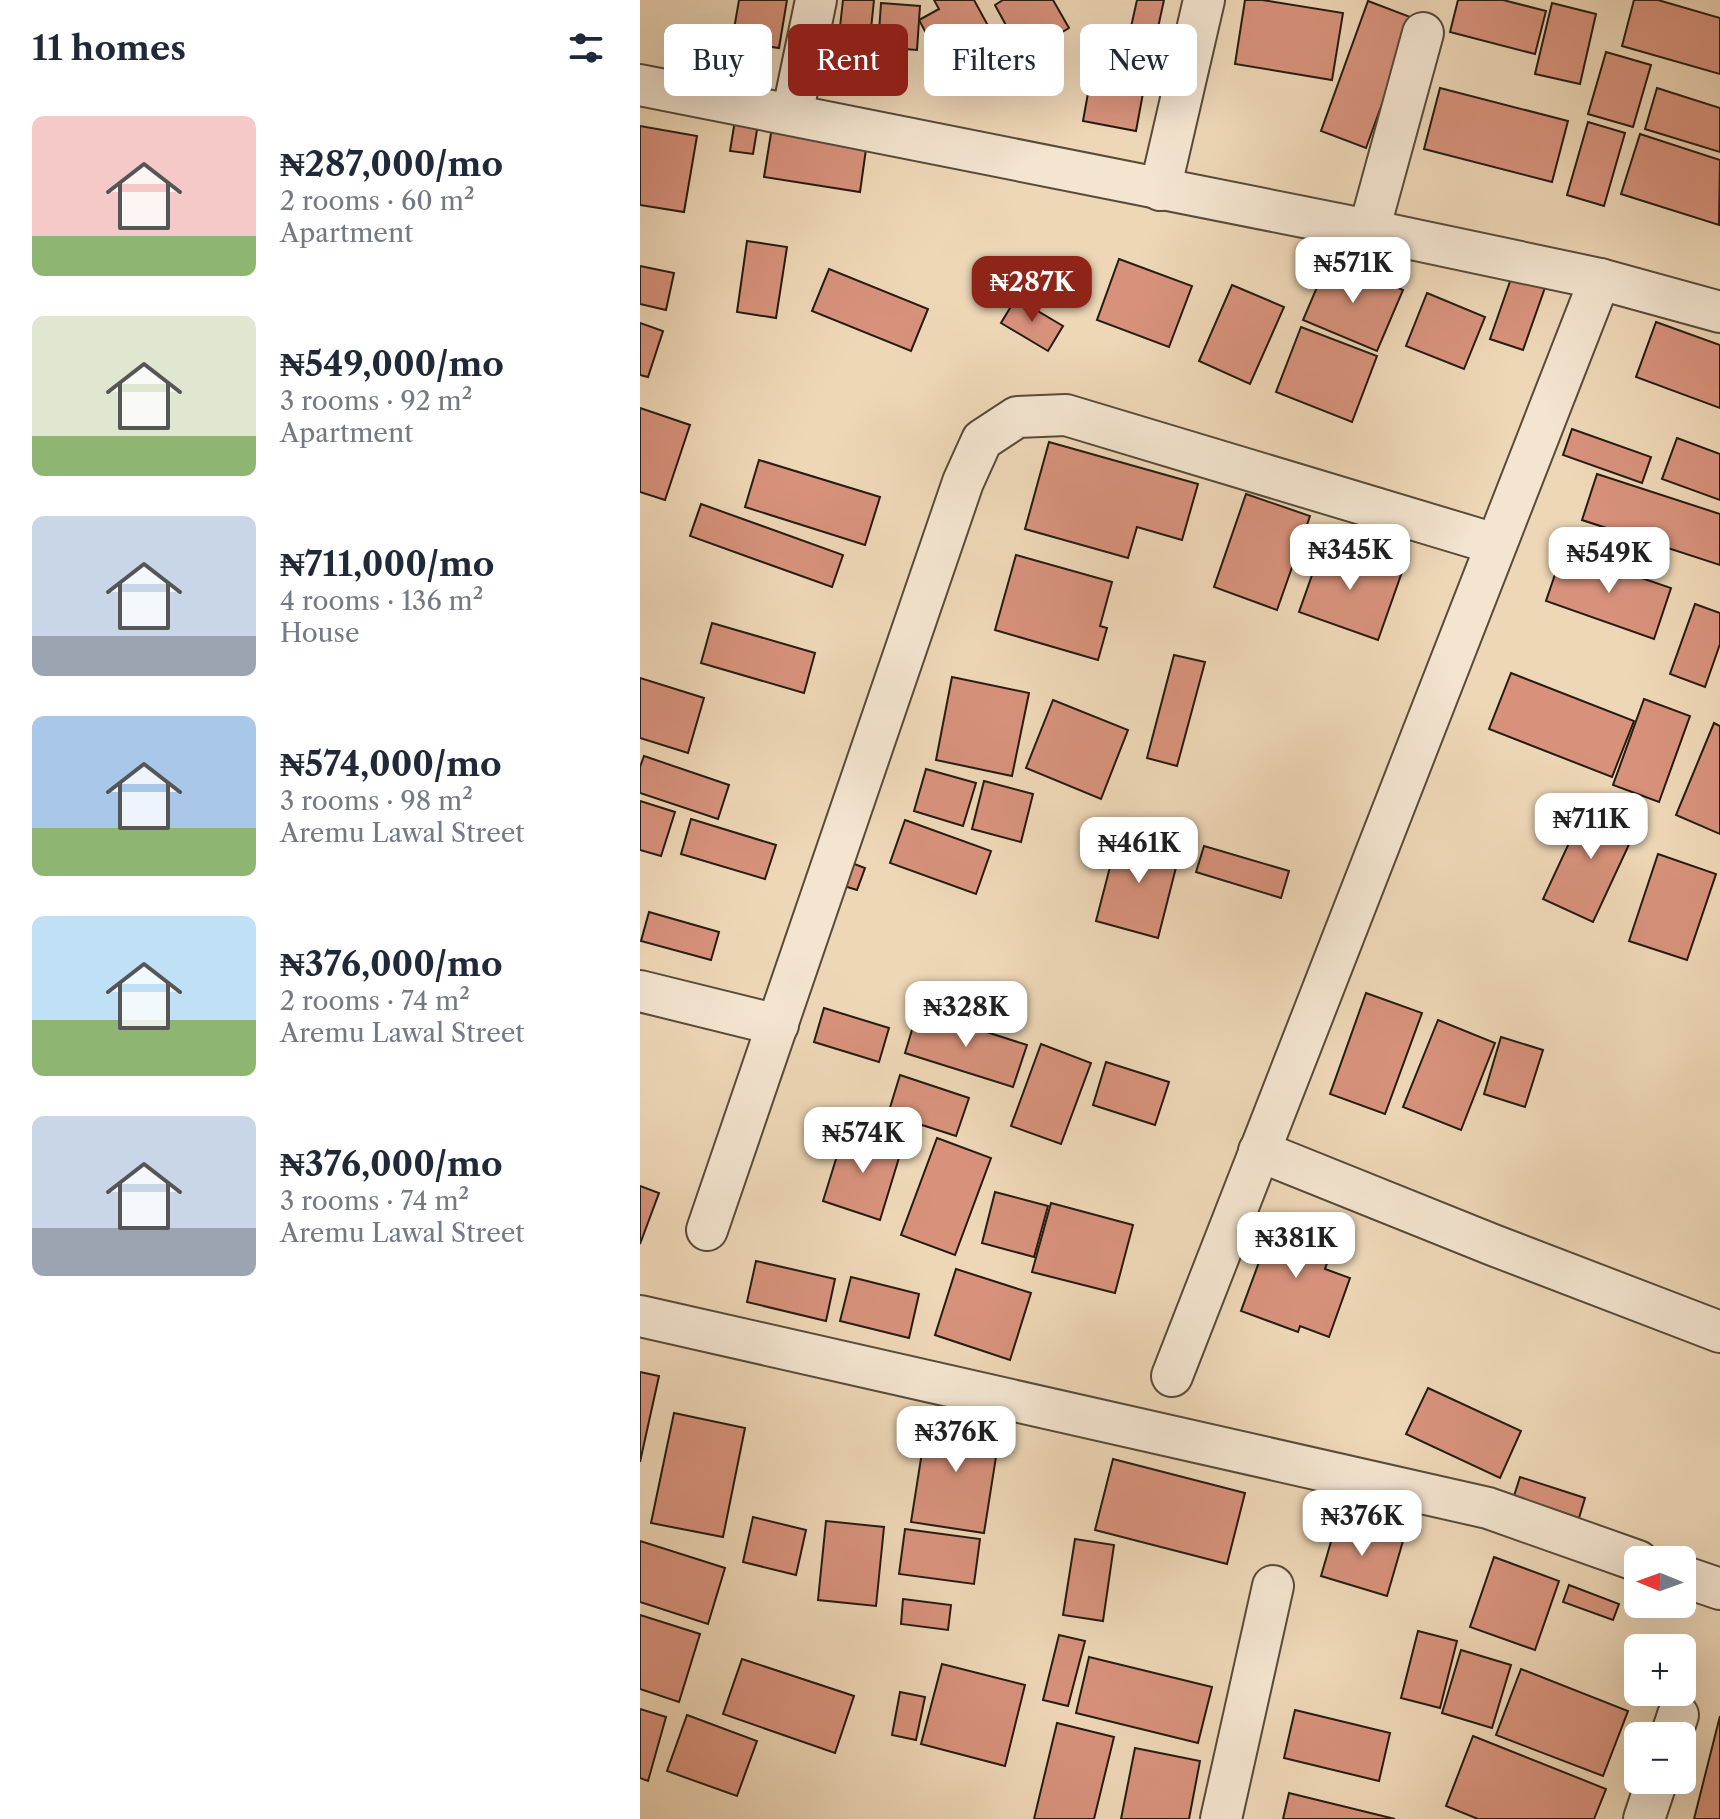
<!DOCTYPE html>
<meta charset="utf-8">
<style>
:root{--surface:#fff;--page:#f6f6f7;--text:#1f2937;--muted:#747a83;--accent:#8f2418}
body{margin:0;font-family:"Libre Caslon Text",serif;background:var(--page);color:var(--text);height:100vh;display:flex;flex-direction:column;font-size:30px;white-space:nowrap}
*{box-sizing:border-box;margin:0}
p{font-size:26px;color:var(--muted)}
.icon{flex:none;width:44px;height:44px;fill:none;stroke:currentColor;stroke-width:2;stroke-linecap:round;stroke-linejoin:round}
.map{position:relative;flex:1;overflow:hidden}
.drawer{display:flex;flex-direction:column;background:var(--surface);width:640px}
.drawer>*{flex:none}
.banner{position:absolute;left:24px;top:24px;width:760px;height:72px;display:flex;gap:16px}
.needle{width:52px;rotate:271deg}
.controls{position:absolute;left:984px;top:1546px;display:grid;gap:16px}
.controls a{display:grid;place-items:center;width:72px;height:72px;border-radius:12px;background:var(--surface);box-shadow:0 8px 32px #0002;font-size:40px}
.price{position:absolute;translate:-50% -68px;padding:0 18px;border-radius:16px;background:#fff;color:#222;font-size:26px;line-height:52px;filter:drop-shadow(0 2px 4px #0008)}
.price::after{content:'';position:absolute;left:50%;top:48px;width:24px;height:18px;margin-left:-12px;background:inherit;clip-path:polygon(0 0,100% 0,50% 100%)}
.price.current{background:var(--accent);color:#fff}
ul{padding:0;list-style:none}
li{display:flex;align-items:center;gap:24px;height:200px;padding:0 32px}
li span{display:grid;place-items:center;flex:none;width:224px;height:160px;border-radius:12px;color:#555}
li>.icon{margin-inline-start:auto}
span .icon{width:96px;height:96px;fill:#fffc;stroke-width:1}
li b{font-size:34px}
h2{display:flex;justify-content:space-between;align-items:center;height:96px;padding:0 32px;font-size:34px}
.tag{padding:0 28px;border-radius:12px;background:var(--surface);box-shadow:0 8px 32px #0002;font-size:28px;line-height:72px}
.tag.current{background:var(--accent);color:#fff}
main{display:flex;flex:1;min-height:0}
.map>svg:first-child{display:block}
.building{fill:#d8927c;stroke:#251c11;stroke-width:2}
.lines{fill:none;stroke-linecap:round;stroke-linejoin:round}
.street-casing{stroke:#574b3a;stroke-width:44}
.street{stroke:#f4e5d0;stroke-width:40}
</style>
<main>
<section class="drawer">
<h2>11 homes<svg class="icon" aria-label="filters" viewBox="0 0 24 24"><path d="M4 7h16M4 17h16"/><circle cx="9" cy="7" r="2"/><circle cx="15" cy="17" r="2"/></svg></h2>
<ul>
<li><span style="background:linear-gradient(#f6c9c9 75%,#8fb573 0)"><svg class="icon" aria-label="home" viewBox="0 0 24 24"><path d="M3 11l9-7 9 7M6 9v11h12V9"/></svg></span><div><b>₦287,000/mo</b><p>2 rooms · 60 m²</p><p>Apartment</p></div></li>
<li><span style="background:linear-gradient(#dfe7d0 75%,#8fb573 0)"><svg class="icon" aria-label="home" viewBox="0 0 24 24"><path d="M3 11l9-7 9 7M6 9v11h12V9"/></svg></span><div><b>₦549,000/mo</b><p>3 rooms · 92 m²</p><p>Apartment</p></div></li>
<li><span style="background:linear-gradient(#c9d6e8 75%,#9aa5b1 0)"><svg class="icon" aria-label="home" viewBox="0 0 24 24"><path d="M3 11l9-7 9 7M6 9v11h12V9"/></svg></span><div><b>₦711,000/mo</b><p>4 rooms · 136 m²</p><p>House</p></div></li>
<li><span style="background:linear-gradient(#a9c7e8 70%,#8fb573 0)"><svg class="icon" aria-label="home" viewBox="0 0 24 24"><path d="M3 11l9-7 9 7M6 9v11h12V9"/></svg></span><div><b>₦574,000/mo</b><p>3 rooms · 98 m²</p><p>Aremu Lawal Street</p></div></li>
<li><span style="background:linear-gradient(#bfe0f5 65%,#8fb573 0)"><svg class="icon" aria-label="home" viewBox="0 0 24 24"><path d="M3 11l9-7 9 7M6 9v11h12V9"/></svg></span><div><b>₦376,000/mo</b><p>2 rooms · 74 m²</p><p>Aremu Lawal Street</p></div></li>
<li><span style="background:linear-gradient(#c9d6e8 70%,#9aa5b1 0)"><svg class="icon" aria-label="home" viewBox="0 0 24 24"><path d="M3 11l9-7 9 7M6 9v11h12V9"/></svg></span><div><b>₦376,000/mo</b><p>3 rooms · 74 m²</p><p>Aremu Lawal Street</p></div></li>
</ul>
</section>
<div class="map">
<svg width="1080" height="1819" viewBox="0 0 1080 1819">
<rect width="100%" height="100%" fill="#eed7b7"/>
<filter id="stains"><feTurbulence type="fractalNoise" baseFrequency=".0025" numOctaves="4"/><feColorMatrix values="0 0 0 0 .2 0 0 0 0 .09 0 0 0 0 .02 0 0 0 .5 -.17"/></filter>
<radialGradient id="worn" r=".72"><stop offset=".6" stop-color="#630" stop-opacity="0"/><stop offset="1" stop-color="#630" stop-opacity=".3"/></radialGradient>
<g class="building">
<path d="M99,0h48l-8,48 -47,-7z"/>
<path d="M203,0h31l-4,39 -31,-3z"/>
<path d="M294,0h40l17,31 -51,28 -21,-39 20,-11z"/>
<path d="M363,0h50l16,28 -41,25 -15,-26 -5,2 -13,-24z"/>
<path d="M497,0h27l-15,69 -26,-6z"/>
<path d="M605,0h17l81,13 -11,67 -97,-16z"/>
<path d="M818,0h45l43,11 -11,43 -85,-22z"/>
<path d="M994,0h24l62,18v56l-98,-28z"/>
<path d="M728,1l45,17 -47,130 -45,-17z"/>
<path d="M241,3l39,3 -3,44 -39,-3z"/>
<path d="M912,3l44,11 -16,70 -45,-10z"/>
<path d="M374,30l18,39 -41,20 -18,-40z"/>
<path d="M966,52l45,13 -18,62 -45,-13z"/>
<path d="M450,82l53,11 -7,38 -53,-10z"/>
<path d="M800,88l128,33 -16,61 -128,-33z"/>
<path d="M1017,88l63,20v44l-75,-23z"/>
<path d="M95,120l23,4 -5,30 -23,-3z"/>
<path d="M948,122l37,11 -21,73 -37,-11z"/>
<path d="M0,126l57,10 -13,76 -44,-7z"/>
<path d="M132,127l95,15 -7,50 -96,-15z"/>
<path d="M1000,134l80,26 -1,65 -98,-31z"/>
<path d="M107,241l40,6 -11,71 -39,-6z"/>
<path d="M479,259l73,27 -23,61 -72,-27z"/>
<path d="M689,259l74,31 -26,61 -74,-31z"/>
<path d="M0,266l34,7 -8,37 -26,-6z"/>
<path d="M875,267l33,12 -25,71 -33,-11z"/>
<path d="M189,269l99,40 -17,42 -99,-40z"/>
<path d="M592,285l52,22 -34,77 -51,-23z"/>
<path d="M787,293l58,24 -21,52 -58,-23z"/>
<path d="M376,298l47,28 -15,25 -47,-28z"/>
<path d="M1016,322l64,23v63l-84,-31z"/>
<path d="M0,323l23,8 -15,46 -8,-2z"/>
<path d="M661,327l76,29 -25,66 -76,-30z"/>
<path d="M0,408l50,17 -25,75 -25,-8z"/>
<path d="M932,429l79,28 -9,26 -79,-28z"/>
<path d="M1037,438l43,16v46l-58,-21z"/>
<path d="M409,442l149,42 -16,56 -45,-13 -9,31 -103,-29z"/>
<path d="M119,460l121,37 -15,48 -120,-38z"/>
<path d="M957,474l123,40v51l-138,-45z"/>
<path d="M606,494l64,22 -33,94 -63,-23z"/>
<path d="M61,504l142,51 -11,32 -142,-51z"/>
<path d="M683,544l79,28 -24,68 -79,-28z"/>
<path d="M923,551l108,37 -17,51 -108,-38z"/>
<path d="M376,555l96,27 -12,44 7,2 -9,32 -103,-30z"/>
<path d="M1055,604l25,9v31l-15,43 -35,-13z"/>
<path d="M72,623l103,30 -11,40 -103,-30z"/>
<path d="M534,655l31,7 -28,104 -30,-8z"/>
<path d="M871,673l123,48 -22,56 -123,-48z"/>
<path d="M312,677l77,16 -17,83 -76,-16z"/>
<path d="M0,678l64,20 -16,55 -48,-15z"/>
<path d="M1004,699l46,17 -31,86 -46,-17z"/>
<path d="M413,700l75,30 -27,69 -75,-31z"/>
<path d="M1074,723l6,3v108l-44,-19z"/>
<path d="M4,756l85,29 -11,34 -78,-26v-26z"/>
<path d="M286,769l50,14 -13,43 -49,-15z"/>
<path d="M344,781l49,13 -12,48 -49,-13z"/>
<path d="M949,800l50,23 -46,99 -50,-23z"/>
<path d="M0,801l35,11 -14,44 -21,-6z"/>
<path d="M51,819l85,26 -11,34 -84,-25z"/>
<path d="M265,820l86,31 -15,43 -86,-31z"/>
<path d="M479,832l62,16 -23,90 -62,-17z"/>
<path d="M564,846l85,25 -8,27 -85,-26z"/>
<path d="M1018,854l58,20 -29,86 -58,-19z"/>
<path d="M209,862l16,6 -8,22 -16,-5z"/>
<path d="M9,912l70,20 -8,28 -70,-19z"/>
<path d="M726,993l56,20 -37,101 -55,-20z"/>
<path d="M184,1008l65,20 -10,34 -65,-20z"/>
<path d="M278,1010l109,35 -14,42 -108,-34z"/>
<path d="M798,1020l57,23 -34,87 -58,-23z"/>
<path d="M861,1037l42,13 -18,57 -41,-13z"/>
<path d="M401,1044l50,19 -30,81 -50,-18z"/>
<path d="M466,1062l63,20 -14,43 -62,-20z"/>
<path d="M260,1075l69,23 -13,38 -68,-22z"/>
<path d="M205,1130l57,18 -22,72 -57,-19z"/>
<path d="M297,1138l54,20 -36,97 -54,-20z"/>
<path d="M0,1186l19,7 -19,51z"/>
<path d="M355,1192l53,14 -14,51 -52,-14z"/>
<path d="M411,1203l82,22 -18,68 -83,-21z"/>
<path d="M636,1216l60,22 -11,31 25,9 -21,59 -29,-11 -2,6 -57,-21z"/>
<path d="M116,1261l79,18 -9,42 -79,-19z"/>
<path d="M316,1269l75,24 -21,67 -75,-25z"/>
<path d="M211,1277l68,17 -10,44 -69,-17z"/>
<path d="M0,1372l19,4 -19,86z"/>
<path d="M788,1388l93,43 -21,47 -94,-44z"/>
<path d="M34,1413l71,15 -22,109 -72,-14z"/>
<path d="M288,1414l73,11 -17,108 -73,-11z"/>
<path d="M473,1459l132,34 -18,71 -132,-34z"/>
<path d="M880,1477l65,21 -6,20 -65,-22z"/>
<path d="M113,1517l53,13 -10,45 -53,-13z"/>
<path d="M186,1521l58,6 -8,79 -58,-6z"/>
<path d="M697,1521l66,20 -16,55 -66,-20z"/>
<path d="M265,1529l75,10 -6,45 -75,-10z"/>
<path d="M435,1539l39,6 -11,76 -40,-6z"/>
<path d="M0,1541l85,27 -17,56 -68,-22z"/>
<path d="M854,1557l65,24 -24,69 -65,-23z"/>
<path d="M929,1585l50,19 -6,16 -50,-18z"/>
<path d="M263,1599l48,6 -3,25 -47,-6z"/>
<path d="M0,1615l60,19 -21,68 -39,-13z"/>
<path d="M778,1631l39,10 -17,67 -39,-10z"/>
<path d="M419,1635l26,6 -17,65 -25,-6z"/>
<path d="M821,1650l50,15 -19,63 -50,-15z"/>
<path d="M449,1657l123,30 -14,56 -122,-30z"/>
<path d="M102,1659l112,37 -19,57 -112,-39z"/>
<path d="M302,1664l83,21 -20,81 -84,-22z"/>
<path d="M881,1669l107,42 -25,65 -107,-41z"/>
<path d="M260,1692l25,5 -9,43 -24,-5z"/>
<path d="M0,1709l26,8 -18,64 -8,-3z"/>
<path d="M655,1710l95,23 -11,48 -95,-23z"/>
<path d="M47,1715l70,26 -20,55 -70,-25z"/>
<path d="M1080,1716v103h-26z"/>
<path d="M417,1723l57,14 -20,82h-60z"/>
<path d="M833,1736l133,53 -12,30h-116l-32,-13z"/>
<path d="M495,1748l65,13 -11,58h-68z"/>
<path d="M649,1793l106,26h-112z"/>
</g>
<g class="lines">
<g class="street-casing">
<g id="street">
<path d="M0,85l729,145 231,49 120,33"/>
<path d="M152,115l24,-115"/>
<path d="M520,190l44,-190"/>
<path d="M729,230l54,-197"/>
<path d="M0,991l138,34"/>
<path d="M619,1151l234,94 227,87"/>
<path d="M67,1230l256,-748 19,-42 35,-23 49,-2 429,129"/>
<path d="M0,1316l848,192 150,53"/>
<path d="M532,1376l428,-1097"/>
<path d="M1042,1576l38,13"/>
<path d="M1031,1736l7,-21"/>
<path d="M581,1819l52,-233"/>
<path d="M1004,1819l13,-39"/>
</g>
</g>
<use href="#street" class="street"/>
</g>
<rect width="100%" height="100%" filter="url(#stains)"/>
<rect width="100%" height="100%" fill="url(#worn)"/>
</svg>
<div class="controls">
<a><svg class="needle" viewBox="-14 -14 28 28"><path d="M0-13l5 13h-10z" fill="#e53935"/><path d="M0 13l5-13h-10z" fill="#747a83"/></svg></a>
<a>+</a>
<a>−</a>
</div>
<b class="price" style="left:713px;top:305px">₦571K</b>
<b class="price current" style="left:392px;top:324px">₦287K</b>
<b class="price" style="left:710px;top:592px">₦345K</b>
<b class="price" style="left:969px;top:595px">₦549K</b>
<b class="price" style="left:951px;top:861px">₦711K</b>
<b class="price" style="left:499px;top:885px">₦461K</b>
<b class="price" style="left:326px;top:1049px">₦328K</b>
<b class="price" style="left:223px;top:1175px">₦574K</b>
<b class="price" style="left:656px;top:1280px">₦381K</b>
<b class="price" style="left:316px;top:1474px">₦376K</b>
<b class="price" style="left:722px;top:1558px">₦376K</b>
<div class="banner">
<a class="tag">Buy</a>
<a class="tag current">Rent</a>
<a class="tag">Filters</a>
<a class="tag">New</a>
</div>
</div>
</main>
